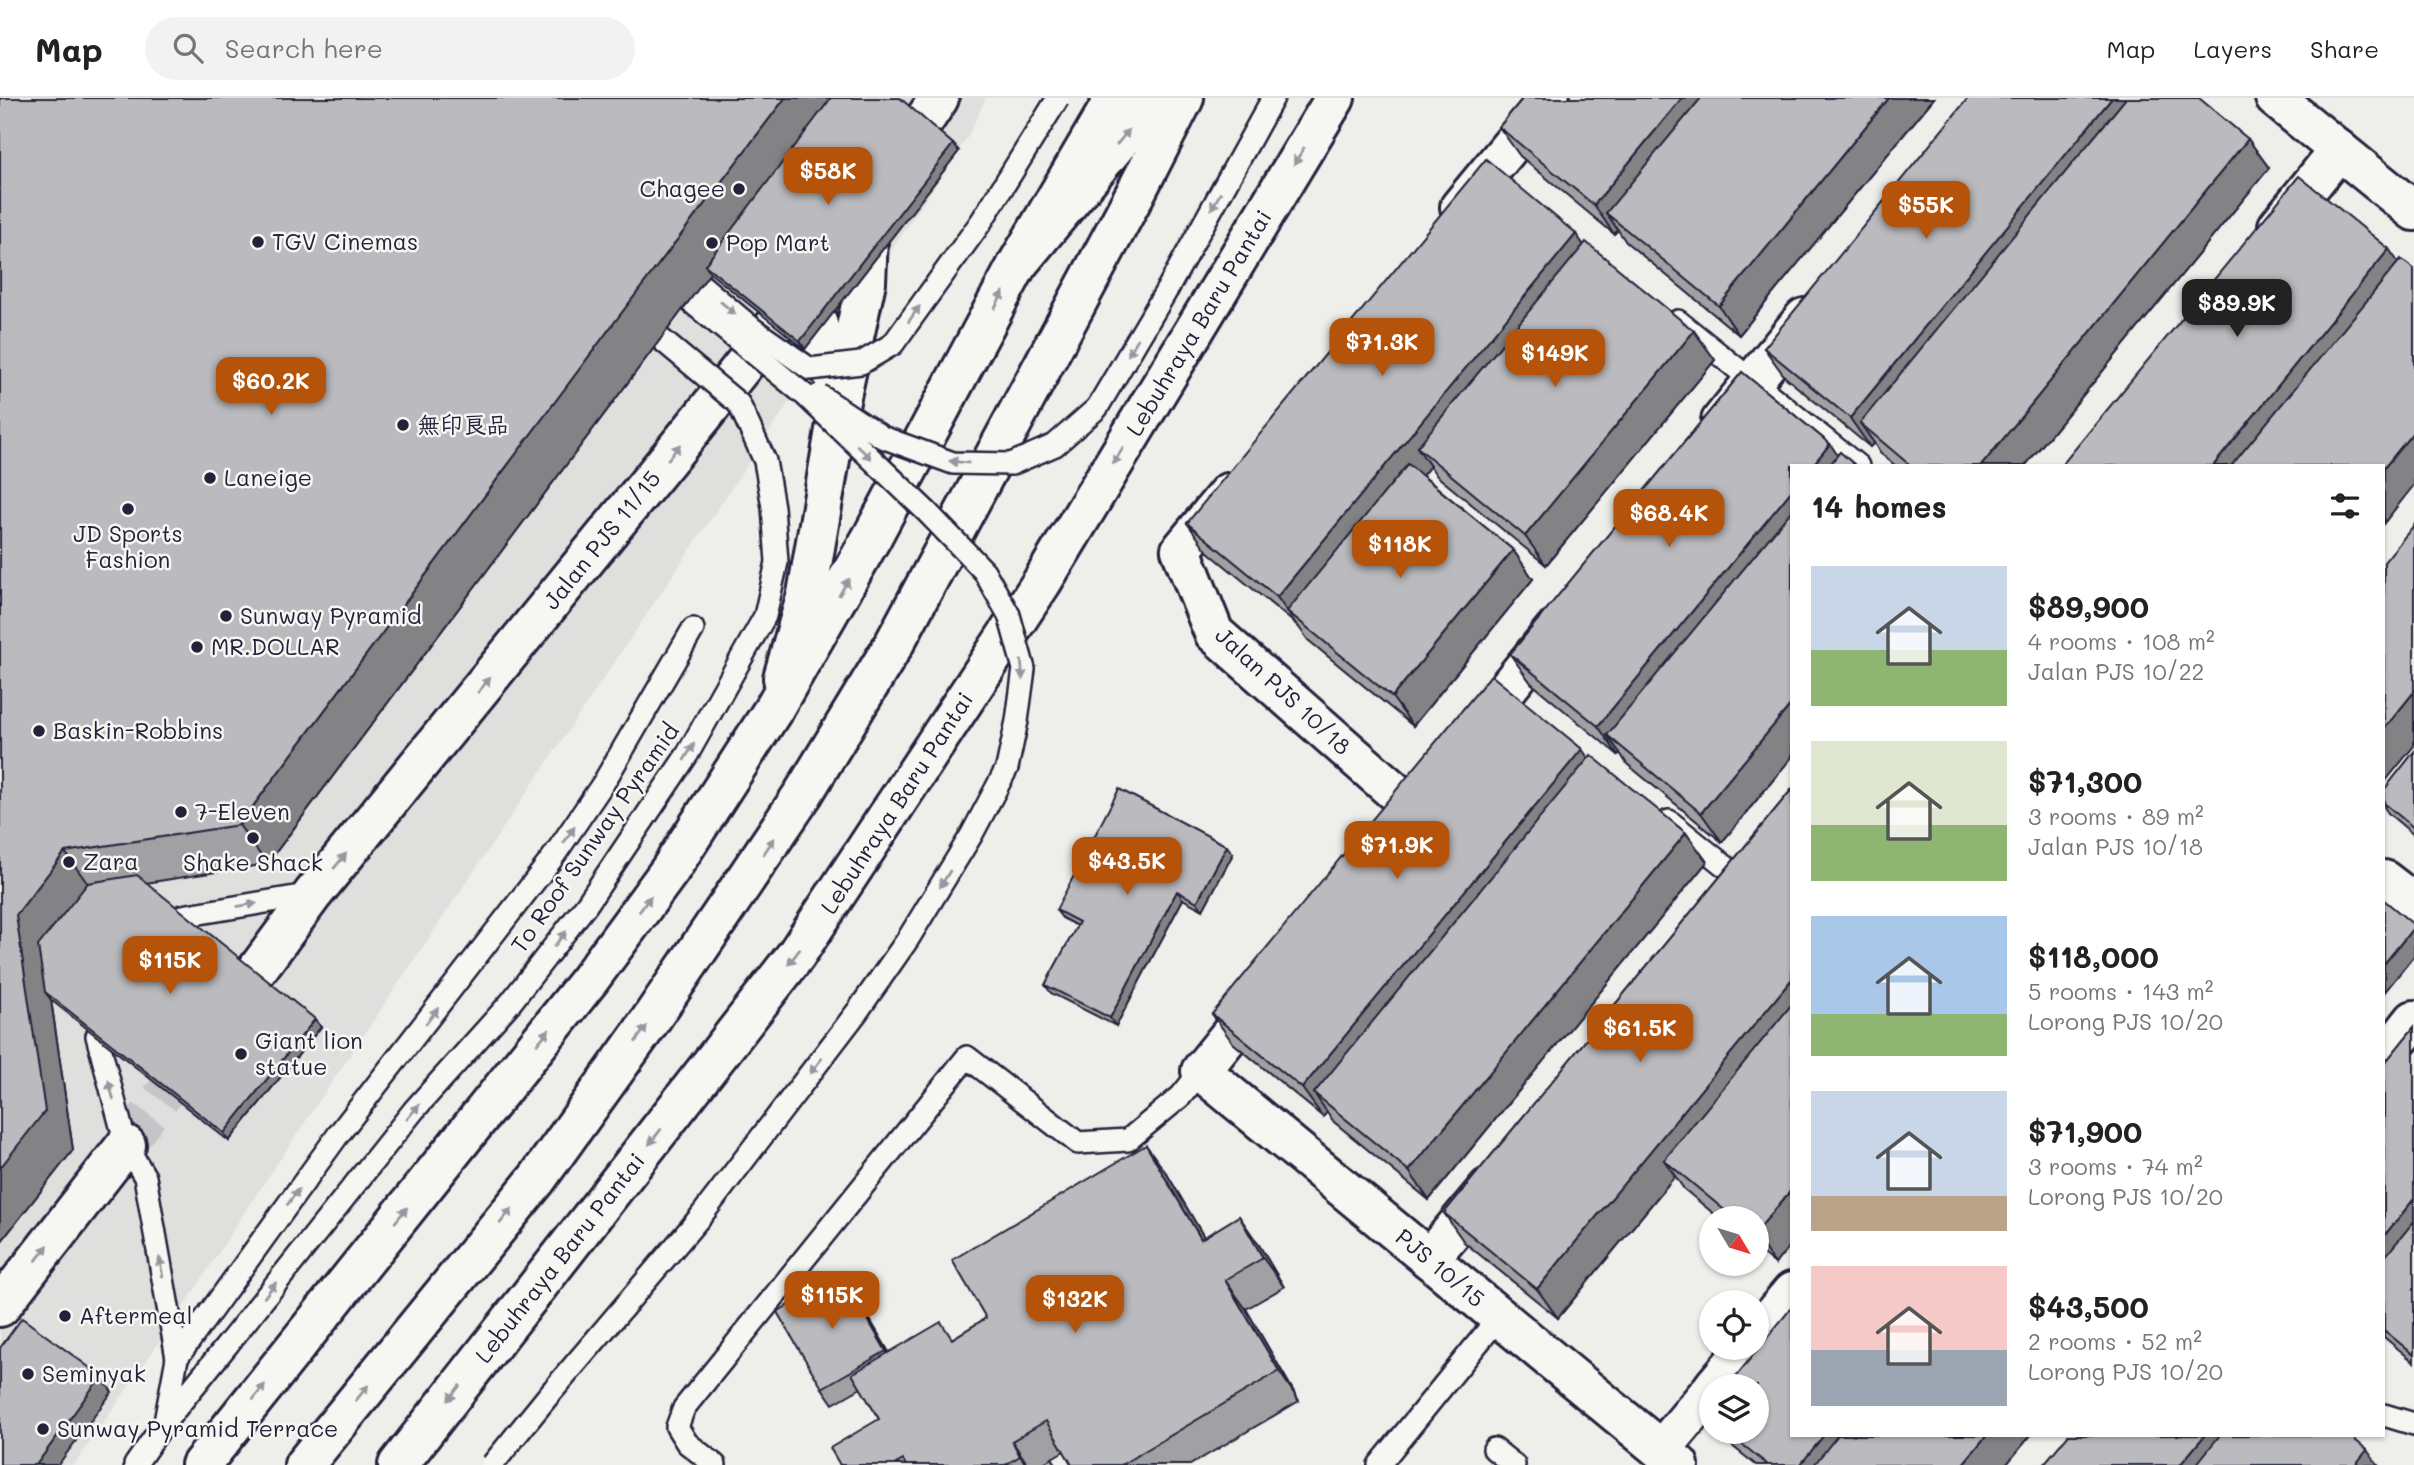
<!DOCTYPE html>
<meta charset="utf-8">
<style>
:root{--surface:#fff;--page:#f2f2f2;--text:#222;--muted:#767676;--line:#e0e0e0;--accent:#b45309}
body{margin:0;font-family:Mali,"LXGW WenKai TC",sans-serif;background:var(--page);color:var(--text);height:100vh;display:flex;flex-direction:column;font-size:26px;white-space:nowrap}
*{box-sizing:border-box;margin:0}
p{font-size:23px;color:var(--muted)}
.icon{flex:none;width:38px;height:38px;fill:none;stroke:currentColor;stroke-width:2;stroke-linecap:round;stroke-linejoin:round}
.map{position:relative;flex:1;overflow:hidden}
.side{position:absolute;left:1790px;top:366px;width:595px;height:973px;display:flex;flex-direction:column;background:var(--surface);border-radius:0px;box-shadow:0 2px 5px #0004}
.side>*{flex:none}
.needle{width:46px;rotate:128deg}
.controls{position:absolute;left:1699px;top:1108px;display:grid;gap:14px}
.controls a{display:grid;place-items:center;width:70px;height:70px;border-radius:50%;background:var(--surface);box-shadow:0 2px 5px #0004;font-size:35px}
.price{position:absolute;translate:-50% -60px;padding:0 16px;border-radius:14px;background:var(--accent);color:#fff;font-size:23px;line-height:46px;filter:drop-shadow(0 2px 4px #0008)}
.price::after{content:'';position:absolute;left:50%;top:42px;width:21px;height:16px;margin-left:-10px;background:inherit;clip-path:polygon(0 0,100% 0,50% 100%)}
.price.active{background:#222;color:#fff}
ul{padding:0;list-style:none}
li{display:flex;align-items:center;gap:21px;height:175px;padding:0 21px}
li span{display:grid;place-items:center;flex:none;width:196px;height:140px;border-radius:0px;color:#555}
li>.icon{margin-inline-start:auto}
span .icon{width:84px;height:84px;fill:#fffc;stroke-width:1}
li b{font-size:30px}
h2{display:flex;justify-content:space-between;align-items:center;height:84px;padding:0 21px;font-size:30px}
header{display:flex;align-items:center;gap:42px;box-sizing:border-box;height:98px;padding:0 35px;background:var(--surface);border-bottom:2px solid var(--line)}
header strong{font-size:33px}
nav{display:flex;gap:38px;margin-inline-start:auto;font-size:24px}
.search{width:490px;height:63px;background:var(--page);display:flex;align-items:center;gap:18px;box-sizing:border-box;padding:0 24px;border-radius:38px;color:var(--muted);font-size:26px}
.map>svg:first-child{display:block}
.built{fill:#dfdfde}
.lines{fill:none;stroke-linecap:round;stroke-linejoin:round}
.minor-tunnel{stroke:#c5c5c8;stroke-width:38;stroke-dasharray:38 19;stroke-linecap:butt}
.service-casing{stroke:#22223b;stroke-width:26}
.minor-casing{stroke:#22223b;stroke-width:44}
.secondary-casing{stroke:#22223b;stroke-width:44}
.motorway-casing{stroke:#22223b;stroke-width:44}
.service{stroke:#f6f6f2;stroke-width:21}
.minor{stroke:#f6f6f2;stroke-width:38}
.secondary{stroke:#f6f6f2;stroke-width:38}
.motorway{stroke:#f6f6f2;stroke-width:38}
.service-bridge-casing{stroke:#22223b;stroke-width:26;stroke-linecap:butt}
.service-bridge{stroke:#f6f6f2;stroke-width:21}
.wall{fill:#a1a1a4;stroke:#22223b;stroke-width:2}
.shaded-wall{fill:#838386;stroke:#22223b;stroke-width:2}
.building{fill:#bbbbbf;stroke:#22223b;stroke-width:2}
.oneway{fill:#9797a0}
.poi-dot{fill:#22223b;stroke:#f6f6f2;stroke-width:2.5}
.labels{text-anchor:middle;stroke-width:5;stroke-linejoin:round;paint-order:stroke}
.poi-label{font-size:23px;fill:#22223b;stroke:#f6f6f2;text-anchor:start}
.street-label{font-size:23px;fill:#22223b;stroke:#f6f6f2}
</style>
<header>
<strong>Map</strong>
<div class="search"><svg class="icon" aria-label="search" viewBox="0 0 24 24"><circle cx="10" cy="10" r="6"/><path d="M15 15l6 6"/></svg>Search here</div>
<nav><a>Map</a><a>Layers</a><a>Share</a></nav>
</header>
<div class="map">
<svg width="2414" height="1367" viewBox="0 0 2414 1367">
<rect width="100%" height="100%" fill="#eeeeeb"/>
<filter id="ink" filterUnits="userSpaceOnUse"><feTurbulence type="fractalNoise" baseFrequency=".0143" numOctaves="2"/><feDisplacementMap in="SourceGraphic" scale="14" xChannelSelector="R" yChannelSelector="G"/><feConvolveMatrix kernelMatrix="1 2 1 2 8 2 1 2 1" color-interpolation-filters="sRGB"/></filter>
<g filter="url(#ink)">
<path class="built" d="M0,0h986l-19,40 -719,1069 -63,98 -111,160h-74z"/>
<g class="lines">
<path class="minor-tunnel" d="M126,1047l72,-97"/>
<g class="service-casing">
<g id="service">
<path d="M1168,190l105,-190"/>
<path d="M1678,223l180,145"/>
<path d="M1669,723l72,58"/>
<path d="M182,818l131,-22"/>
<path d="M97,938l29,109 19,32 32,181"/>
<path d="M2384,1317l30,9"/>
<path d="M165,1324l12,-64 161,-223 213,-275 53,-78 89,-153"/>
<path d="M1494,1351l20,16"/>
<path d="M135,1367l30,-43 63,-78"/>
<path d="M715,1367l-28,-22 -10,-16 7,-19 283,-351 111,86 50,-3 53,-44 20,-25"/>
<path d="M1379,1367l120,-148"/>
</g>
</g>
<g class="minor-casing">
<g id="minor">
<path d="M2275,0l139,113"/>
<path d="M896,65l43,-65"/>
<path d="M1460,109l90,-109"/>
<path d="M2278,128l61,-76"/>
<path d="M806,187l33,110"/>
<path d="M1721,323l83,-103"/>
<path d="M1228,395l-47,57 33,83 198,174"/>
<path d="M783,580l24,-84 33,-193 26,-119 3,-64"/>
<path d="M1474,632l81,-101"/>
<path d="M2384,782l30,23"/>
<path d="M254,876l59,-80 390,-478 104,-131"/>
<path d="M1262,897l-61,76 478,394"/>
<path d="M2384,960l30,-38"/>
<path d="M1429,1161l59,-71"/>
<path d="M0,1209l126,-162"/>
<path d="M1757,1236l35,-42"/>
<path d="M1714,1288l32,-38"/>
<path d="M1661,1352l51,-61"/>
</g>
</g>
<g class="secondary-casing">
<path id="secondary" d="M201,1367l389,-486 80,-109 103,-160 99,-173 145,-272 98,-167"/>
</g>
<g class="motorway-casing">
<g id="motorway">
<path d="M1017,167l138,-167"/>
<path d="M304,1367l233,-286 104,-145 162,-240 91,-150 241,-450 49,-96"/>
<path d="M398,1367l398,-510 246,-373 293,-484"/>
</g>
</g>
<use href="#service" class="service"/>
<use href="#minor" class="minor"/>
<use href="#secondary" class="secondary"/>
<use href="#motorway" class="motorway"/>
<g class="service-bridge-casing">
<g id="service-bridge">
<path d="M680,169l73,62 57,40 51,-6 32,-19 88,-122 77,-124"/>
<path d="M819,297l63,42 71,26 58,1 44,-19 42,-37 71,-120"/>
<path d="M228,1246l186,-234 97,-108 76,-98 100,-149 78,-139 12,-54 -4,-55 -8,-46 -26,-57 -101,-84"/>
<path d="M492,1367l56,-69 153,-180 156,-204 51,-73 64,-105 35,-66 10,-47 7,-52 -15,-54 -25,-44 -57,-59 -121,-116 -138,-113"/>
</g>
</g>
<use href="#service-bridge" class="service-bridge"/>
</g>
<g class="wall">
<path d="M0,0l953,46 6,7 -154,198 -95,-76 -443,591 -121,19 175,144 -92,114 -178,-141 22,150 -73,93z"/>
<path d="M1934,0l-195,237 -113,-93 -8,-12 -4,4 -94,-78 -21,-29z"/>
<path d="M2248,41l21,29 -244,298h-129l-16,-13 -6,-10 -4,4 -85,-70 -21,-29z"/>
<path d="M1576,136l7,11 111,86 21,29 -169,205 -109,-89 -7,-10 -8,9 91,75 20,29 -120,147 -105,-86 -10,-14 -90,-74 -21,-29z"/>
<path d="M1742,274l88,72 7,11 3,-3 16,14h-64v291l-70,85 -95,-78 -7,-11 -2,2 -87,-72 -21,-29z"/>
<path d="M2414,654v83l-26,-22 -4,-6v-17z"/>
<path d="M1589,661l97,74 21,29 -278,338 -95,-78 -7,-10 -4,5 -90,-74 -21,-29z"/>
<path d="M1792,691l-17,475 -18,-15v-31h-38l-35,-29 -9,-13 -117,142 -94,-76 -20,-29z"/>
<path d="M1233,756l-30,56 -20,-11 -67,127 -65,-33 -6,-8 32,-59 -15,-8 -6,-8z"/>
<path d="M2414,929v335l-30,-25v-273z"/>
<path d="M1167,1076l37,63 55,8 25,42 -38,22 53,92 -109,64h-118l-8,-14 -12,7 5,7h-217l39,-46 -18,-31 -28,16 -11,-16 19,-115 11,16 37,63 64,-14 33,-20z"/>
<path d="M1717,1334h40l35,3h239l-25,30h-250l-35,-28z"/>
</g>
<g class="shaded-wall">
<path d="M785,0h57l-137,167 5,8 -443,591 -28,-39 371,-497z"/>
<path d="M1682,0h45l-121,115 12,17 -4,4 -20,-29z"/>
<path d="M1889,0h45l-195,237 -20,-29z"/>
<path d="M2112,0h44l-296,325 14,20 -4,4 -20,-29z"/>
<path d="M2248,41l21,29 -244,298h-44z"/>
<path d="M953,46l6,7 -154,198 -5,-8z"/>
<path d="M1576,136l20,29 -179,184 13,19 -129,156 -14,-11 11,16 -21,-30z"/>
<path d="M2389,151l21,30 -153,187h-44z"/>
<path d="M1694,233l21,29 -169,205 -21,-29z"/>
<path d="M2414,333v54l-30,38v-55z"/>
<path d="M1830,346l15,22h-33z"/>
<path d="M1792,392v54l-185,191 13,18 -2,2 -20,-29z"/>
<path d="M1513,452l20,29 -120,147 -21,-29z"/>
<path d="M2414,594v54l-30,37v-54z"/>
<path d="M1792,605v54l-70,85 -21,-29z"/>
<path d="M1582,651l20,29 -288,315 13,19 -4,5 -21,-29z"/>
<path d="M1686,735l21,29 -278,338 -20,-29z"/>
<path d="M1227,748l6,8 -30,56 -6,-8z"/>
<path d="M65,754l28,39 -48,101 6,8 22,150 -73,93v-75l16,-253z"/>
<path d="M1177,793l6,8 -67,127 -6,-8z"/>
<path d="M2414,829v29l-30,37v-29z"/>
<path d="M1792,881v54l-128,127 11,16 -117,142 -21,-29z"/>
<path d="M315,921l6,8 -92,114 -5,-8z"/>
<path d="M1146,1047l21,29 55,94 -21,-29z"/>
<path d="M1792,1091v54l-17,21 -18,-26v-7z"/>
<path d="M2414,1101v29l-30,37v-29z"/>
<path d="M1239,1118l20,29 25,42 -21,-29z"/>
<path d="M841,1175l11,16 45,78 -11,-16z"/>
<path d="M1225,1182l21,29 53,92 -20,-30z"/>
<path d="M101,1278l11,16 -54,73h-22z"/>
<path d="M1824,1337h35l-25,30h-34z"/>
<path d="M1987,1337h44l-25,30h-44z"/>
<path d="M2205,1337h40l-21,30h-44z"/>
<path d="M1012,1343l16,24h-2z"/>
<path d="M2367,1352l11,15h-23z"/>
</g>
<g class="building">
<path d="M0,0h785l-175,230 -371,497 -174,27 -49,63 29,196 -45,57z"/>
<path d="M831,0h69l53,46 -153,197 -95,-76z"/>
<path d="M1523,0h159l-88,107 -95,-78z"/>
<path d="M1701,0h188l-170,208 -113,-93z"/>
<path d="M1968,0h144l-262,320 -86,-70z"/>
<path d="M2126,0h73l49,41 -267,327h-70l-51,-43z"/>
<path d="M1486,61l90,75 -299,363 -90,-74z"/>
<path d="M2299,78l90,73 -176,217h-152z"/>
<path d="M1586,144l108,89 -169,205 -108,-89z"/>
<path d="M2401,161l13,10v162l-30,37v-2h-153z"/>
<path d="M1742,274l88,72 -18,22h-20v24l-194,236 -88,-72z"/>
<path d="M1840,354l16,14h-27z"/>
<path d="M1408,366l105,86 -121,147 -105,-86z"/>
<path d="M1792,412v193l-91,110 -94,-78z"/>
<path d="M2414,427v167l-30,37v-167z"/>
<path d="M1491,577l91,74 -280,339 -90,-74z"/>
<path d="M2414,654v76l-30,-25v-13z"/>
<path d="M1591,657l95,78 -277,338 -95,-78z"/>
<path d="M1119,691l108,57 -30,56 -20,-11 -67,127 -65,-33 34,-63 -23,-12z"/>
<path d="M1792,691v190l-255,310 -93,-76z"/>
<path d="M137,777l178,144 -91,114 -179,-141 -7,-46 50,-63z"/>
<path d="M2384,802l30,25v2l-30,37z"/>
<path d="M1792,906v185l-35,42v-13h-23l-70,-58z"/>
<path d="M2414,929v172l-30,37v-172z"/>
<path d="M1146,1047l55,94 38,-23 24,42 -38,22 54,91 -158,94h-49l-26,-44 -34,20 8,15 -15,9h-99l-3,-5 -9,5h-54l-10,-17 49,-29 -27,-45 89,-52 11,17 34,-21 -34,-58z"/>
<path d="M2414,1123v134l-30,-25v-72z"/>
<path d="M841,1175l45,78 -64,37 -45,-76z"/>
<path d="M1792,1209v128h32l-24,30h-32l-41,-33h30v-46h-29z"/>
<path d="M22,1220l79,58 -65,89h-36v-117z"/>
<path d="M1712,1308v13l-7,-5z"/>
<path d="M1838,1337h149l-25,30h-148z"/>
<path d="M2068,1337h137l-25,30h-137z"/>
<path d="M2220,1337h129l18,15 -12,15h-159z"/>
<path d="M1052,1360l4,7h-16z"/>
</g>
<defs><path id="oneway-solid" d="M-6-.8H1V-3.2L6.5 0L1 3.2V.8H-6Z" transform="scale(1.75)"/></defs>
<g class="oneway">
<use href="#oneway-solid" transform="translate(1123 39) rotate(-51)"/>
<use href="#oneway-solid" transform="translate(1299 58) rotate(121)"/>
<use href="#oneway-solid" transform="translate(1216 103) rotate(119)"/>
<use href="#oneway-solid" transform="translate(999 202) rotate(-62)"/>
<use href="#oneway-solid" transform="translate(728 210) rotate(41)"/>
<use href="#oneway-solid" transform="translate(914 216) rotate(-55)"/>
<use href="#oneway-solid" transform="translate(1133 249) rotate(120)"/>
<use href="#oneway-solid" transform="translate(674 354) rotate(-51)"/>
<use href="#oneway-solid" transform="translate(864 354) rotate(44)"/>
<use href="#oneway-solid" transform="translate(1118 358) rotate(121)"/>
<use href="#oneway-solid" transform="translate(959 364) rotate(-174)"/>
<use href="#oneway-solid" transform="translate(844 489) rotate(-60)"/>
<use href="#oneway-solid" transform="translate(1022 572) rotate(86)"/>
<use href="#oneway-solid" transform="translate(484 587) rotate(-51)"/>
<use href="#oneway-solid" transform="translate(689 654) rotate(-59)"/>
<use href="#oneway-solid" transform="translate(569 737) rotate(-56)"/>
<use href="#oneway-solid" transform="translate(769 748) rotate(-56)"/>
<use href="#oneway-solid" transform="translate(340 763) rotate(-51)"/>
<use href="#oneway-solid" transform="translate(945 781) rotate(121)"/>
<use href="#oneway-solid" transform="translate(645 806) rotate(-54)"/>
<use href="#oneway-solid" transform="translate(247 807) rotate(-9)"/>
<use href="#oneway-solid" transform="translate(560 841) rotate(-52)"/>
<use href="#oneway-solid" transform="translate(794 859) rotate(127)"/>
<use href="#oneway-solid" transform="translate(432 918) rotate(-52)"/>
<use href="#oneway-solid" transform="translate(641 936) rotate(-55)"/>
<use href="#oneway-solid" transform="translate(543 939) rotate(-51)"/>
<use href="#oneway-solid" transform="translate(816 968) rotate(127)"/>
<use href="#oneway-solid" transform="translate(111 992) rotate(-105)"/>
<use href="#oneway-solid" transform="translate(413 1014) rotate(-50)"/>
<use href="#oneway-solid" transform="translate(655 1039) rotate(128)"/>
<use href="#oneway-solid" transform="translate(293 1099) rotate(-54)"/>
<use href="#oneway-solid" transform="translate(401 1117) rotate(-51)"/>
<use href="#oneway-solid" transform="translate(506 1118) rotate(-51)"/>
<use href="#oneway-solid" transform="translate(42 1155) rotate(-52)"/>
<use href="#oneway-solid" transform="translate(161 1169) rotate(-100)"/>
<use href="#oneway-solid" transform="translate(270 1192) rotate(-52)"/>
<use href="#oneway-solid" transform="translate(259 1294) rotate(-52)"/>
<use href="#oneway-solid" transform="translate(362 1295) rotate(-51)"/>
<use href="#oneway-solid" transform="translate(454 1295) rotate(128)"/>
</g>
</g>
<g class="poi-dot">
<circle cx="739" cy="91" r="7"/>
<circle cx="258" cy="144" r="7"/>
<circle cx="712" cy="145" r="7"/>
<circle cx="403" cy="327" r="7"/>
<circle cx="210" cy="380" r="7"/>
<circle cx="128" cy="411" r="7"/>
<circle cx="226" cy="518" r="7"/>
<circle cx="197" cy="549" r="7"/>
<circle cx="39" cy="633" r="7"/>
<circle cx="181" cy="714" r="7"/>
<circle cx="253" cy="740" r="7"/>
<circle cx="69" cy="764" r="7"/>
<circle cx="241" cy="956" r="7"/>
<circle cx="65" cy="1218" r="7"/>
<circle cx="28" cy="1276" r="7"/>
<circle cx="43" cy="1331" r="7"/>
</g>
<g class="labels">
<g class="poi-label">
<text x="725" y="99" text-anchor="end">Chagee</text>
<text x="272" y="152">TGV Cinemas</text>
<text x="726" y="153">Pop Mart</text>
<text x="417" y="335">無印良品</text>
<text x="224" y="388">Laneige</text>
<text x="128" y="444" text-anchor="middle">JD Sports<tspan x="128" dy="26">Fashion</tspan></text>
<text x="240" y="526">Sunway Pyramid</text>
<text x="211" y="557">MR.DOLLAR</text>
<text x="53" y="641">Baskin-Robbins</text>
<text x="195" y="722">7-Eleven</text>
<text x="83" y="772">Zara</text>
<text x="253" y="773" text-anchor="middle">Shake Shack</text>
<text x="255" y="951">Giant lion<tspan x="255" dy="26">statue</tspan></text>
<text x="79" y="1226">Aftermeal</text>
<text x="42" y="1284">Seminyak</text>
<text x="57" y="1339">Sunway Pyramid Terrace</text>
</g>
<g class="street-label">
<text transform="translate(1199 225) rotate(-59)" y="8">Lebuhraya Baru Pantai</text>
<text transform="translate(602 442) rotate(-51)" y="8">Jalan PJS 11/15</text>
<text transform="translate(1283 593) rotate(43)" y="8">Jalan PJS 10/18</text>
<text transform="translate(897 705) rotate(-57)" y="8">Lebuhraya Baru Pantai</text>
<text transform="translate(595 740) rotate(-55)" y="8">To Roof Sunway Pyramid</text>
<text transform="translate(560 1160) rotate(-52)" y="8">Lebuhraya Baru Pantai</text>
<text transform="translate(1440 1170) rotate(40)" y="8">PJS 10/15</text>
</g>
</g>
</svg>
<div class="controls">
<a><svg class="needle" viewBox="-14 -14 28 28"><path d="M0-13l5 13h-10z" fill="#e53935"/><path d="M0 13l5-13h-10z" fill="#767676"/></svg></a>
<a><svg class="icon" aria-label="locate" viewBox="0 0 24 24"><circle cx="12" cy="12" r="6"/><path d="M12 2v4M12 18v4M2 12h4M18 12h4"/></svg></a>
<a><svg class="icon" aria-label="layers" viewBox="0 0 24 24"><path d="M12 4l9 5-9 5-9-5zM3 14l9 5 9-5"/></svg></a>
</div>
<b class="price" style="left:828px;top:109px">$58K</b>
<b class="price" style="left:1926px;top:143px">$55K</b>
<b class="price active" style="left:2237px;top:241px">$89.9K</b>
<b class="price" style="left:1382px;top:280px">$71.3K</b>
<b class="price" style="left:1555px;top:291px">$149K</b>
<b class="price" style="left:271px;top:319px">$60.2K</b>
<b class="price" style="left:1669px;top:451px">$68.4K</b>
<b class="price" style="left:1400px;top:482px">$118K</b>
<b class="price" style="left:1397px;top:783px">$71.9K</b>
<b class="price" style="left:1127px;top:799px">$43.5K</b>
<b class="price" style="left:170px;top:898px">$115K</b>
<b class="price" style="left:1640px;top:966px">$61.5K</b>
<b class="price" style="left:832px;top:1233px">$115K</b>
<b class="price" style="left:1075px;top:1237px">$132K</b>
<section class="side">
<h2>14 homes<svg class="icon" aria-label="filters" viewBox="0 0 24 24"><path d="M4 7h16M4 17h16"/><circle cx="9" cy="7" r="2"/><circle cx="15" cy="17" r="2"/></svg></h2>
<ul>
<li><span style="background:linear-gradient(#c9d6e8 60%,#8fb573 0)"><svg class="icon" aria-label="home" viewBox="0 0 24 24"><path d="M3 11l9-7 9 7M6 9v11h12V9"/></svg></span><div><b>$89,900</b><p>4 rooms · 108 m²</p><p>Jalan PJS 10/22</p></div></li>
<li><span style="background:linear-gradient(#dfe7d0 60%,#8fb573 0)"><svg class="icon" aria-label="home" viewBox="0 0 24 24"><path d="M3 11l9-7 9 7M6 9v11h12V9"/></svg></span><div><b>$71,300</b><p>3 rooms · 89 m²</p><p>Jalan PJS 10/18</p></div></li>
<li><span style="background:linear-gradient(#a9c7e8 70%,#8fb573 0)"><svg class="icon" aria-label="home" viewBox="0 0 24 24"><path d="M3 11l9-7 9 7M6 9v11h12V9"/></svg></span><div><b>$118,000</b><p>5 rooms · 143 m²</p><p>Lorong PJS 10/20</p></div></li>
<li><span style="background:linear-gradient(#c9d6e8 75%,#b9a48a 0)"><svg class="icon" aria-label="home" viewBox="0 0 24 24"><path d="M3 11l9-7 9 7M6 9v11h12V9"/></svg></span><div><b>$71,900</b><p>3 rooms · 74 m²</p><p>Lorong PJS 10/20</p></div></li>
<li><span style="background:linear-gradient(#f6c9c9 60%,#9aa5b1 0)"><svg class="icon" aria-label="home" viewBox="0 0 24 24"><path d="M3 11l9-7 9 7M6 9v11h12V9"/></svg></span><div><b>$43,500</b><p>2 rooms · 52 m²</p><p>Lorong PJS 10/20</p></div></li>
</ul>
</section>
</div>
